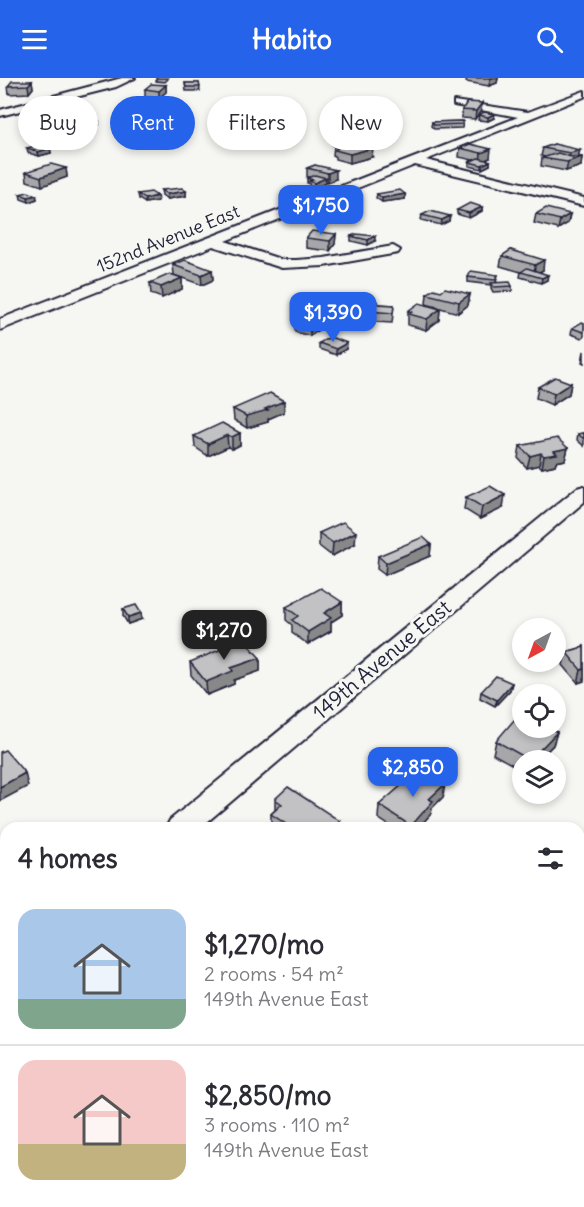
<!DOCTYPE html>
<meta charset="utf-8">
<style>
:root{--surface:#fff;--page:#f2f2f3;--text:#2b2b33;--muted:#7c7c81;--line:#e1e1e2;--accent:#2563eb}
body{margin:0;font-family:Delius,sans-serif;background:var(--page);color:var(--text);height:100vh;display:flex;flex-direction:column;font-size:22px;white-space:nowrap}
*{box-sizing:border-box;margin:0}
p{font-size:20px;color:var(--muted)}
.icon{flex:none;width:33px;height:33px;fill:none;stroke:currentColor;stroke-width:2;stroke-linecap:round;stroke-linejoin:round}
.map{position:relative;flex:1;overflow:hidden}
.panel{position:absolute;left:0px;top:744px;width:585px;height:386px;display:flex;flex-direction:column;background:var(--surface);border-radius:18px 18px 0 0;box-shadow:0 3px 9px #0003}
.panel>*{flex:none}
.guide{position:absolute;left:18px;top:18px;width:549px;height:54px;display:flex;gap:12px}
.needle{width:39px;rotate:221deg}
.fabs{position:absolute;left:512px;top:540px;display:grid;gap:12px}
.fabs a{display:grid;place-items:center;width:54px;height:54px;border-radius:50%;background:var(--surface);box-shadow:0 3px 9px #0003;font-size:30px}
.price{position:absolute;translate:-50% -51px;padding:0 14px;border-radius:12px;background:var(--accent);color:#fff;font-size:20px;line-height:39px;filter:drop-shadow(0 2px 3px #0008)}
.price::after{content:'';position:absolute;left:50%;top:36px;width:18px;height:14px;margin-left:-9px;background:inherit;clip-path:polygon(0 0,100% 0,50% 100%)}
.price.active{background:#222;color:#fff}
ul{padding:0;list-style:none}
li{display:flex;align-items:center;gap:18px;height:150px;padding:0 18px}
li+li{border-top:2px solid var(--line)}
li span{display:grid;place-items:center;flex:none;width:168px;height:120px;border-radius:18px;color:#555}
li>.icon{margin-inline-start:auto}
span .icon{width:72px;height:72px;fill:#fffc;stroke-width:1}
li b{font-size:26px}
h2{display:flex;justify-content:space-between;align-items:center;height:72px;padding:0 18px;font-size:26px}
.chip{padding:0 21px;border-radius:27px;background:var(--surface);box-shadow:0 3px 9px #0003;font-size:21px;line-height:54px}
.chip.active{background:var(--accent);color:#fff}
header{display:flex;justify-content:space-between;align-items:center;height:78px;padding:0 18px;background:var(--accent);color:#fff;font-size:27px;font-weight:700}
.map>svg:first-child{display:block}
.lines{fill:none;stroke-linecap:round;stroke-linejoin:round}
.street-casing{stroke:#22223b;stroke-width:4}
.secondary-casing{stroke:#22223b;stroke-width:5}
.street{fill:#f6f6f2;fill-rule:evenodd}
.secondary{fill:#f6f6f2;fill-rule:evenodd}
.wall{fill:#a7a7a9;stroke:#22223b;stroke-width:1.5}
.shaded-wall{fill:#888889;stroke:#22223b;stroke-width:1.5}
.building{fill:#c2c2c4;stroke:#22223b;stroke-width:1.5}
.labels{text-anchor:middle;stroke-width:6;stroke-linejoin:round;paint-order:stroke}
.far-street-label{font-size:18px;fill:#22223b;stroke:#f6f6f2}
.street-label{font-size:21px;fill:#22223b;stroke:#f6f6f2}
</style>
<header><svg class="icon" aria-label="menu" viewBox="0 0 24 24"><path d="M4 6h16M4 12h16M4 18h16"/></svg>Habito<svg class="icon" aria-label="search" viewBox="0 0 24 24"><circle cx="10" cy="10" r="6"/><path d="M15 15l6 6"/></svg></header>
<div class="map">
<svg width="584" height="1129" viewBox="0 0 584 1129">
<rect width="100%" height="100%" fill="#f6f6f2"/>
<filter id="ink" filterUnits="userSpaceOnUse"><feTurbulence type="fractalNoise" baseFrequency=".0167" numOctaves="2"/><feDisplacementMap in="SourceGraphic" scale="12" xChannelSelector="R" yChannelSelector="G"/><feConvolveMatrix kernelMatrix="1 2 1 2 8 2 1 2 1" color-interpolation-filters="sRGB"/></filter>
<g filter="url(#ink)">
<g class="lines">
<g class="street-casing">
<g id="street">
<path d="M122,0h13l-19,9 -116,29v-6z"/>
<path d="M584,13v6l-158,63 158,38v8l-169,-41 -190,76 58,19h13l28,-2 69,-12 7,4 -2,3 -74,13 -42,2 -69,-22 -213,84v-11l518,-202 -64,-12v-4l74,11z"/>
<path d="M584,408v16l-384,326h-34l4,-8 407,-332z"/>
<path d="M6,878v32l-6,2v-32z"/>
</g>
</g>
<g class="secondary-casing">
<g id="secondary">
<path d="M0,1048l6,3v56l-6,-3z"/>
<path d="M15,1124h56l3,5h-56z"/>
</g>
</g>
<use href="#street" class="street"/>
<use href="#secondary" class="secondary"/>
</g>
<g class="wall">
<path d="M156,0h12v1l-3,3 -9,-1z"/>
<path d="M467,0h31l-1,5 -8,3 -23,-4z"/>
<path d="M32,3l1,7 -4,5 -20,1 -1,-8z"/>
<path d="M185,5h14l1,8h-14z"/>
<path d="M166,7v7l-7,6 -14,-1v-8z"/>
<path d="M482,25l-1,8 -6,8 -13,-1v-8z"/>
<path d="M44,31l34,5 -22,6 -11,-3z"/>
<path d="M479,37l15,3 -6,3 -10,-1z"/>
<path d="M84,42l15,5 -6,1 -8,-2z"/>
<path d="M463,43l-1,7 -28,1 -3,-3 1,-4z"/>
<path d="M470,66l20,14 -5,2 5,1v4l-8,4 -13,-3v-4l4,-2 -14,-3 1,-9z"/>
<path d="M554,66l25,13h3l-1,9 -15,5 -25,-5 1,-8 3,-1 -4,-1 2,-8z"/>
<path d="M334,68l38,11 -22,6 -15,-4v-3l-2,-1z"/>
<path d="M27,70h23l1,5 -12,3 -11,-3z"/>
<path d="M315,87l21,14 -10,3v1l-12,5 -5,-2v-3h-2v-5l3,-1h-3v-9z"/>
<path d="M66,90l1,9 -25,9 -15,-5 -1,-9z"/>
<path d="M161,112l25,1v5l-19,3 -5,-4z"/>
<path d="M20,116l16,1 1,4 -8,3 -8,-3z"/>
<path d="M138,116l20,7 -13,2 -6,-4z"/>
<path d="M377,116h28v5l-23,3 -6,-4z"/>
<path d="M482,129v4l-13,7 -12,-4v-4z"/>
<path d="M536,136h34l-2,9 -10,6 -24,-6z"/>
<path d="M422,137l28,1 -1,5 -8,4 -20,-5z"/>
<path d="M336,156l-1,10 -5,7 -24,-3v-10z"/>
<path d="M351,158l24,5 -7,4 -17,-4z"/>
<path d="M511,172l32,20 -4,2 8,8 -6,3 -21,-6 1,-5 -21,-6 2,-10z"/>
<path d="M173,187l39,5 1,10 -11,5 -28,-10z"/>
<path d="M498,197l-2,7 16,4v5l-19,1 -2,-4v-3l-23,-3v-5z"/>
<path d="M182,200v11l-20,9 -11,-4 -1,-11z"/>
<path d="M427,216h43l-2,11 -10,8 -32,-9z"/>
<path d="M378,226l16,1 -2,18 -36,-2v-11z"/>
<path d="M316,228l22,6 -1,10 -5,4 -6,-2 -16,12 -15,-4v-11z"/>
<path d="M440,231l-1,11 -13,10 -18,-5v-14z"/>
<path d="M584,245v13l-2,2 -11,-4 1,-6z"/>
<path d="M319,265h28l-1,6 -10,6 -17,-6z"/>
<path d="M584,273v12l-2,-1z"/>
<path d="M571,305l-2,11 -17,11 -16,-7 2,-11z"/>
<path d="M233,331l51,3 -16,7v3l-21,6 -13,-8z"/>
<path d="M240,355v12l-8,4 -4,-2 -20,9 -13,-9 -1,-11z"/>
<path d="M584,355v13l-7,-6 1,-6z"/>
<path d="M520,368l48,2 -3,12 -9,2 -1,3 -13,3 -3,-3 -12,3 -9,-10z"/>
<path d="M466,419l37,11 -23,11 -16,-10z"/>
<path d="M319,455l36,11 -23,12 -13,-10z"/>
<path d="M431,466l-1,12 -45,19 -8,-6 1,-13z"/>
<path d="M342,524v13l-11,7v9l-23,13 -16,-11v-8l-6,-5v-13z"/>
<path d="M123,531l19,10 -14,5 -5,-8z"/>
<path d="M584,567v36l-6,2 -15,-18 3,-13 17,-5z"/>
<path d="M260,580v13l-26,9v4l-27,11 -16,-20 -1,-13z"/>
<path d="M512,605l-2,7 -15,16 -15,-8 1,-6z"/>
<path d="M557,654l-4,13 -15,15h-16v10l-29,-16 3,-13z"/>
<path d="M443,719l-11,11 -1,6 -13,14h-25l-15,-10 1,-13z"/>
<path d="M275,721l65,29h-67l-2,-1v-13l4,-4z"/>
</g>
<g class="shaded-wall">
<path d="M492,0h6l-1,5 -8,3 1,-7z"/>
<path d="M32,3l1,7 -4,5 -1,-8z"/>
<path d="M166,7v7l-7,6v-7z"/>
<path d="M482,25l-1,8 -6,8 1,-8z"/>
<path d="M77,28l1,8 -22,6 -1,-8z"/>
<path d="M494,36v4l-6,3v-4z"/>
<path d="M99,43v4l-6,1v-4z"/>
<path d="M50,70l1,5 -12,3 -1,-4z"/>
<path d="M373,70l-1,9 -22,6v-9z"/>
<path d="M491,71l-1,9 -10,4 1,-9z"/>
<path d="M580,72l-2,8 4,-1 -1,9 -15,5 4,-18z"/>
<path d="M490,83v4l-8,4v-4z"/>
<path d="M66,90l1,9 -25,9 -1,-9z"/>
<path d="M336,92v9l-8,3v-9z"/>
<path d="M326,100v5l-12,5v-5z"/>
<path d="M186,113v5l-19,3v-5z"/>
<path d="M405,116v5l-23,3v-4z"/>
<path d="M36,117l1,4 -8,3 -1,-5z"/>
<path d="M157,118l1,5 -13,2v-4z"/>
<path d="M482,129v4l-13,7v-5z"/>
<path d="M570,136l-2,9 -10,6 2,-9z"/>
<path d="M450,138l-1,5 -8,4 1,-5z"/>
<path d="M336,156l-1,10 -5,7v-10z"/>
<path d="M375,158v5l-7,4v-5z"/>
<path d="M544,182l-1,10 -9,5 1,-10z"/>
<path d="M212,192l1,10 -11,5 -1,-10z"/>
<path d="M548,197l-1,5 -6,3 1,-5z"/>
<path d="M182,200v11l-20,9 -1,-11z"/>
<path d="M470,216l-2,11 -10,8 1,-11z"/>
<path d="M440,231l-1,11 -13,10 1,-11z"/>
<path d="M338,234l-1,10 -5,4 1,-11z"/>
<path d="M326,236v10l-16,12v-11z"/>
<path d="M347,265l-1,6 -10,6v-6z"/>
<path d="M571,305l-2,11 -17,11 2,-11z"/>
<path d="M284,323v11l-16,7v3l-21,6 -1,-12z"/>
<path d="M240,355v12l-8,4v-12z"/>
<path d="M227,357l1,12 -20,9v-12z"/>
<path d="M568,370l-3,12 -9,2 -1,3 -13,3 2,-12 10,-5z"/>
<path d="M541,375l-2,12 -12,3 3,-12z"/>
<path d="M505,417l-2,13 -23,11 2,-12z"/>
<path d="M356,454l-1,12 -23,12 1,-13z"/>
<path d="M431,466l-1,12 -45,19 1,-12z"/>
<path d="M342,524v13l-11,7v9l-23,13v-12l16,-19z"/>
<path d="M141,535l1,6 -14,5v-7z"/>
<path d="M260,580v13l-26,9v4l-27,11 -1,-13 25,-14z"/>
<path d="M584,591v12l-6,2 3,-13z"/>
<path d="M512,605l-2,7 -15,16 2,-6z"/>
<path d="M557,654l-4,13 -15,15h-9z"/>
<path d="M25,695l3,13 -28,15v-14z"/>
<path d="M445,706l-2,13 -11,11 -1,6 -13,14h-8l1,-2 18,-27z"/>
<path d="M340,743v7h-7z"/>
</g>
<g class="building">
<path d="M12,3h20l-4,4 -20,1z"/>
<path d="M185,5h14l1,4h-14z"/>
<path d="M151,6l15,1 -7,6 -14,-2z"/>
<path d="M467,24l15,1 -6,8 -14,-1z"/>
<path d="M66,25l11,3 -22,6 -11,-3z"/>
<path d="M484,34l10,2 -6,3 -9,-2z"/>
<path d="M90,40l9,3 -6,1 -9,-2z"/>
<path d="M463,43v3l-29,1 -2,-3z"/>
<path d="M348,66l25,4 -23,6 -15,-4 3,-2 -4,-2z"/>
<path d="M470,66l21,5 -10,4 -21,-5z"/>
<path d="M554,66l26,6 -10,3 -27,-5z"/>
<path d="M39,67l11,3 -12,4 -11,-4z"/>
<path d="M558,75l13,4h11l-15,5 -25,-4z"/>
<path d="M478,80l12,3 -8,4 -13,-3z"/>
<path d="M51,86l15,4 -25,9 -15,-5z"/>
<path d="M315,87l21,5 -8,3 -21,-5z"/>
<path d="M315,97l11,3 -12,5 -5,-2 4,-1 -6,-2z"/>
<path d="M182,110l4,3 -19,3 -6,-4z"/>
<path d="M400,112l5,4 -23,4 -5,-4z"/>
<path d="M28,114l8,3 -8,2 -8,-3z"/>
<path d="M151,114l6,4 -12,3 -7,-5z"/>
<path d="M470,125l12,4 -13,6 -12,-3z"/>
<path d="M546,130l24,6 -10,6 -24,-6z"/>
<path d="M430,133l20,5 -8,4 -20,-5z"/>
<path d="M312,153l24,3 -6,7 -24,-3z"/>
<path d="M356,156l19,2 -7,4 -17,-4z"/>
<path d="M511,172l33,10 -9,5 -33,-9z"/>
<path d="M185,182l27,10 -11,5 -28,-10z"/>
<path d="M527,190l21,7 -6,3 -21,-6z"/>
<path d="M471,193l27,4 -3,5 -27,-3z"/>
<path d="M170,196l12,4 -21,9 -11,-4z"/>
<path d="M510,204l2,4 -18,1 -3,-4z"/>
<path d="M445,210l25,6 -11,8 -32,-8 7,-5 7,2z"/>
<path d="M366,223l12,1v2l16,1 -1,8 -37,-3 2,-6h8z"/>
<path d="M419,225l21,6 -13,10 -18,-5 3,-2 -4,-1z"/>
<path d="M316,228l22,6 -5,3 -7,-1 -16,11 -15,-4z"/>
<path d="M582,244l2,1v8l-1,1 -11,-4z"/>
<path d="M330,259l17,6 -11,6 -17,-6z"/>
<path d="M555,299l16,6 -17,11 -16,-7z"/>
<path d="M270,315l14,8 -19,8 3,1 -22,6 -13,-7z"/>
<path d="M222,345l18,10 -8,4 -5,-2 -19,9 -14,-8z"/>
<path d="M584,355v6l-6,-5z"/>
<path d="M557,360l11,10 -14,3 3,3 -13,2 -3,-3 -11,3 -10,-10z"/>
<path d="M490,408l15,9 -23,12 -16,-10z"/>
<path d="M343,444l13,10 -23,11 -14,-10z"/>
<path d="M423,459l8,7 -45,19 -8,-7z"/>
<path d="M321,510l21,14 -18,11 7,5 -23,14 -16,-12 6,-4 -12,-9z"/>
<path d="M136,527l5,8 -13,4 -5,-8z"/>
<path d="M244,562l16,18 -29,10 2,3 -27,11 -16,-20z"/>
<path d="M584,569v22l-3,1 -15,-18z"/>
<path d="M496,598l16,7 -15,17 -16,-8z"/>
<path d="M521,634h1v16h27l8,4 -27,28 -34,-19z"/>
<path d="M5,672l20,23 -25,14v-35z"/>
<path d="M418,693l9,6 3,-3 15,10 -16,15 4,2 -22,25 -32,-21z"/>
<path d="M288,709l52,34 -7,7h-41l-21,-14 11,-10 -7,-5z"/>
</g>
</g>
<g class="labels">
<g class="far-street-label">
<text transform="translate(168 161) rotate(-22)" y="6">152nd Avenue East</text>
</g>
<g class="street-label">
<text transform="translate(382 582) rotate(-40)" y="7">149th Avenue East</text>
</g>
</g>
</svg>
<div class="fabs">
<a><svg class="needle" viewBox="-14 -14 28 28"><path d="M0-13l5 13h-10z" fill="#e53935"/><path d="M0 13l5-13h-10z" fill="#7c7c81"/></svg></a>
<a><svg class="icon" aria-label="locate" viewBox="0 0 24 24"><circle cx="12" cy="12" r="6"/><path d="M12 2v4M12 18v4M2 12h4M18 12h4"/></svg></a>
<a><svg class="icon" aria-label="layers" viewBox="0 0 24 24"><path d="M12 4l9 5-9 5-9-5zM3 14l9 5 9-5"/></svg></a>
</div>
<b class="price" style="left:321px;top:158px">$1,750</b>
<b class="price" style="left:333px;top:265px">$1,390</b>
<b class="price active" style="left:224px;top:583px">$1,270</b>
<b class="price" style="left:413px;top:720px">$2,850</b>
<div class="guide">
<a class="chip">Buy</a>
<a class="chip active">Rent</a>
<a class="chip">Filters</a>
<a class="chip">New</a>
</div>
<section class="panel">
<h2>4 homes<svg class="icon" aria-label="filters" viewBox="0 0 24 24"><path d="M4 7h16M4 17h16"/><circle cx="9" cy="7" r="2"/><circle cx="15" cy="17" r="2"/></svg></h2>
<ul>
<li><span style="background:linear-gradient(#a9c7e8 75%,#7fa58c 0)"><svg class="icon" aria-label="home" viewBox="0 0 24 24"><path d="M3 11l9-7 9 7M6 9v11h12V9"/></svg></span><div><b>$1,270/mo</b><p>2 rooms · 54 m²</p><p>149th Avenue East</p></div></li>
<li><span style="background:linear-gradient(#f6c9c9 70%,#c2b280 0)"><svg class="icon" aria-label="home" viewBox="0 0 24 24"><path d="M3 11l9-7 9 7M6 9v11h12V9"/></svg></span><div><b>$2,850/mo</b><p>3 rooms · 110 m²</p><p>149th Avenue East</p></div></li>
</ul>
</section>
</div>
